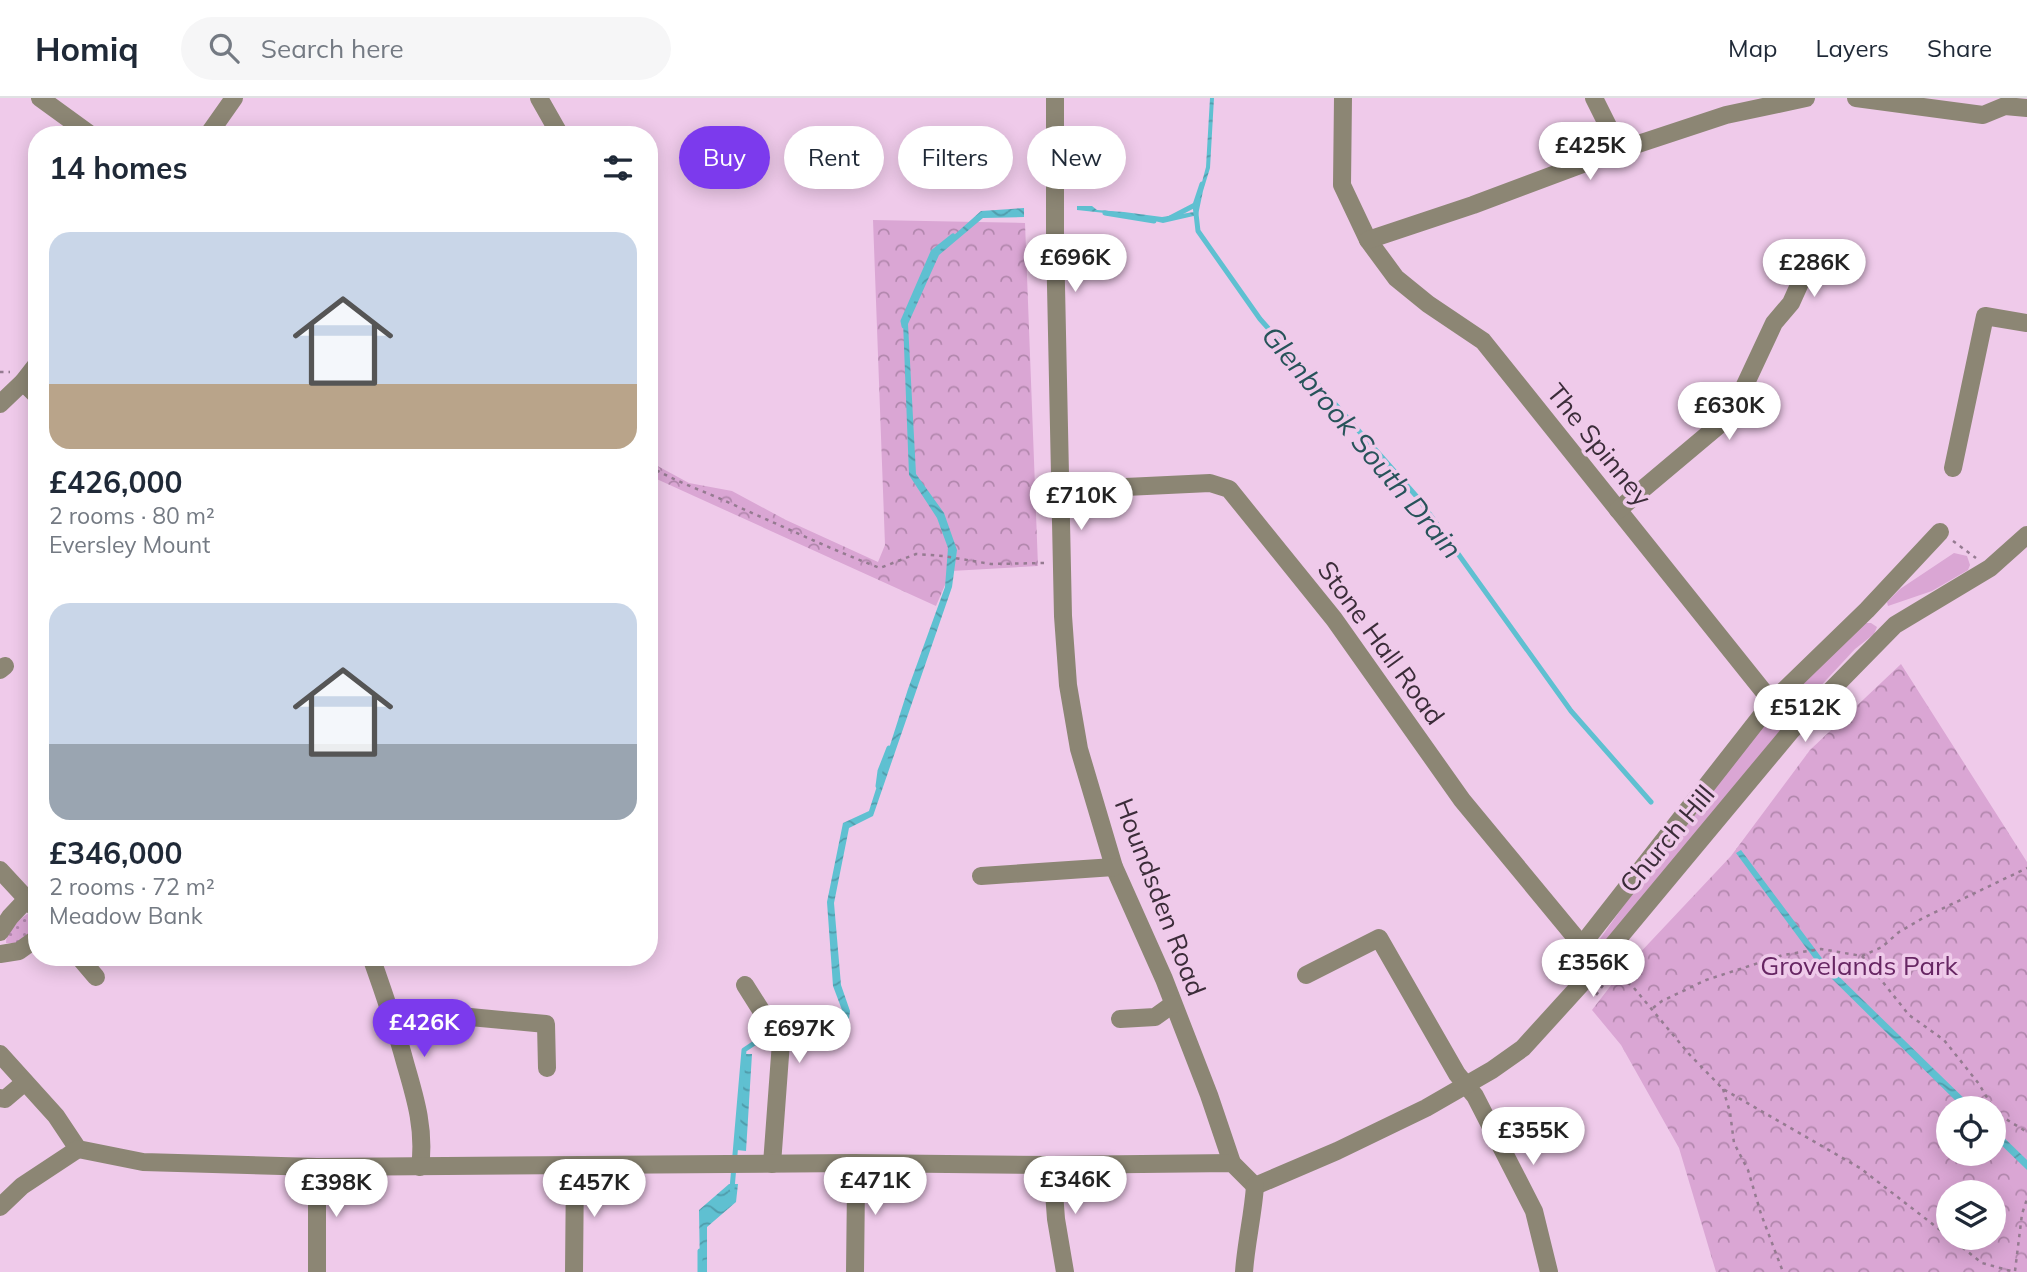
<!DOCTYPE html>
<meta charset="utf-8">
<style>
:root{--surface:#fff;--page:#f6f6f7;--text:#1f2937;--muted:#747a83;--line:#e0e1e3;--accent:#7c3aed}
body{margin:0;font-family:Mulish,sans-serif;background:var(--page);color:var(--text);height:100vh;display:flex;flex-direction:column;font-size:26px;white-space:nowrap}
*{box-sizing:border-box;margin:0}
p{font-size:23px;color:var(--muted)}
.icon{flex:none;width:38px;height:38px;fill:none;stroke:currentColor;stroke-width:2;stroke-linecap:round;stroke-linejoin:round}
.map{position:relative;flex:1;overflow:hidden}
.panel{position:absolute;left:28px;top:28px;width:630px;height:840px;display:flex;flex-direction:column;background:var(--surface);border-radius:28px;box-shadow:0 4px 18px #0003}
.panel>*{flex:none}
.top-card{position:absolute;left:679px;top:28px;width:665px;height:63px;display:flex;gap:14px}
.buttons{position:absolute;left:1936px;top:998px;display:grid;gap:14px}
.buttons a{display:grid;place-items:center;width:70px;height:70px;border-radius:50%;background:var(--surface);box-shadow:0 4px 18px #0003;font-size:35px}
.price{position:absolute;translate:-50% -60px;padding:0 16px;border-radius:24px;background:#fff;color:#222;font-size:23px;line-height:46px;filter:drop-shadow(0 2px 4px #0008)}
.price::after{content:'';position:absolute;left:50%;top:42px;width:21px;height:16px;margin-left:-10px;background:inherit;clip-path:polygon(0 0,100% 0,50% 100%)}
.price.current{background:var(--accent);color:#fff}
ul{padding:0;list-style:none}
li{display:grid;align-content:center;gap:14px;height:371px;padding:0 21px}
li span{display:grid;place-items:center;height:217px;border-radius:21px;color:#555}
li>.icon{margin-inline-start:auto}
span .icon{width:126px;height:126px;fill:#fffc;stroke-width:1}
li b{font-size:30px}
h2{display:flex;justify-content:space-between;align-items:center;height:84px;padding:0 21px;font-size:30px}
.chip{padding:0 24px;border-radius:32px;background:var(--surface);box-shadow:0 4px 18px #0003;font-size:24px;line-height:63px}
.chip.current{background:var(--accent);color:#fff}
header{display:flex;align-items:center;gap:42px;box-sizing:border-box;height:98px;padding:0 35px;background:var(--surface);border-bottom:2px solid var(--line)}
header strong{font-size:33px}
nav{display:flex;gap:38px;margin-inline-start:auto;font-size:24px}
.search{width:490px;height:63px;background:var(--page);display:flex;align-items:center;gap:18px;box-sizing:border-box;padding:0 24px;border-radius:38px;color:var(--muted);font-size:26px}
.map>svg:first-child{display:block}
.grass{fill:#daa6d4}
.forest{fill:url(#forest-crowns);fill-rule:evenodd}
.garden{fill:url(#garden-dots)}
.water{fill:url(#water-waves)}
.lines{fill:none;stroke-linecap:round;stroke-linejoin:round}
.stream{stroke:#5fc0d1;stroke-width:5}
.path{stroke:#957b91;stroke-width:2.5;stroke-dasharray:3.5 5;stroke-linecap:butt}
.minor{stroke:#8c8674;stroke-width:18}
.labels{text-anchor:middle;stroke-width:7;stroke-linejoin:round;paint-order:stroke}
.street-label{font-size:26px;fill:#3b2c39;stroke:#efcaea}
.park-label{font-size:26px;fill:#672663;stroke:#efcaea}
.water-label{font-size:28px;font-style:italic;fill:#27535a;stroke:#efcaea}
</style>
<header>
<strong>Homiq</strong>
<div class="search"><svg class="icon" aria-label="search" viewBox="0 0 24 24"><circle cx="10" cy="10" r="6"/><path d="M15 15l6 6"/></svg>Search here</div>
<nav><a>Map</a><a>Layers</a><a>Share</a></nav>
</header>
<div class="map">
<svg width="2027" height="1174" viewBox="0 0 2027 1174">
<defs>
<pattern id="forest-crowns" width="20" height="18" patternUnits="userSpaceOnUse" patternTransform="scale(1.75)"><rect width="20" height="18" fill="#daa6d4"/><path d="M2 6a3 3 0 1 1 6 0M12 15a3 3 0 1 1 6 0" fill="none" stroke="#b287ad"/></pattern>
<pattern id="garden-dots" width="8" height="8" patternUnits="userSpaceOnUse" patternTransform="scale(1.75)"><rect width="8" height="8" fill="#daa6d4"/><path d="M2 2h.1M6 6h.1" fill="none" stroke="#b287ad" stroke-width="1.8" stroke-linecap="round"/></pattern>
<pattern id="water-waves" width="16" height="10" patternUnits="userSpaceOnUse" patternTransform="scale(1.75)"><rect width="16" height="10" fill="#5fc0d1"/><path d="M0 5q4-4 8 0t8 0" fill="none" stroke="#509cab"/></pattern>
</defs>
<rect width="100%" height="100%" fill="#efcaea"/>
<g class="grass">
<path d="M1954,455l13,3 3,9 -2,5 -36,21 -44,15 -1,-4 13,-13z"/>
<path d="M1865,525h6l6,4 -3,7 -19,15 -53,57 -202,248 -8,-4c63,-88 126,-177 199,-257 23,-25 49,-47 74,-70z"/>
</g>
<g class="forest">
<path d="M873,122l152,3 13,343 -87,5 -15,35 -286,-130 2,-13 37,20 43,8 54,29 92,42 7,-17z"/>
<path d="M1901,566l126,198v410h-311l-37,-124 -58,-103 -29,-35 27,-35 112,-119 79,-106zM1948,1010h45v45h-45zM1948,1094h45v45h-45z"/>
</g>
<path class="garden" d="M29,815l8,1v13l-20,16h-11c0,-12 12,-23 23,-30z"/>
<g class="water">
<path d="M1210,0h4l-4,70 -7,23 -5,24 -35,8 -30,-7 -56,-6v-4h15l5,4 27,2 38,5 32,-5 12,-45z"/>
<path d="M1024,110v9l-41,1 -44,37 -31,69 8,150 28,39 13,37 -5,37 -79,229 -24,12 -15,75 7,82 9,26 -1,8 -45,1 -22,9 -3,-5 22,-13 41,-1 -9,-24 -6,-84 16,-79 26,-12 39,-122 37,-102 3,-39 -11,-30 -28,-43 -6,-154 32,-69 46,-41z"/>
<path d="M1741,752l86,115 147,143h-11l-142,-140 -85,-115z"/>
<path d="M745,956h7l-6,97 -9,-1z"/>
<path d="M1993,1029l34,33v10l-34,-33z"/>
<path d="M729,1086h9l-2,18 -29,25v45h-7l-1,-62z"/>
</g>
<g class="lines">
<g class="stream">
<path d="M1202,86l-7,21 3,26 62,88 158,179 153,213 80,91"/>
<path d="M1105,115l49,8"/>
<path d="M1170,120l25,-13"/>
<path d="M904,228l-1,-5 30,-69 20,-16"/>
<path d="M878,688l2,-15 9,-23"/>
<path d="M732,1091l12,-139 27,-18"/>
<path d="M700,1174v-21"/>
</g>
<g class="path">
<path d="M0,274h10"/>
<path d="M649,368c27,16 55,25 83,38 50,22 98,45 148,64l36,-14 27,2 48,8 53,-1"/>
<path d="M1953,443l23,17"/>
<path d="M1862,858l47,59 35,25 35,44 17,29 31,19"/>
<path d="M1615,873l19,17 55,66 34,35 137,79 88,68"/>
<path d="M1596,897l18,-25"/>
<path d="M1653,910l9,-7 44,-21 77,-25 38,-6 41,7 20,-9 17,-15 24,-14 104,-50"/>
<path d="M1723,991l7,23 4,31 14,27 13,44 22,58"/>
<path d="M1949,1139l33,26 33,9"/>
<path d="M2015,1173l7,-57 5,-15"/>
</g>
<g class="minor">
<path d="M40,0l51,37"/>
<path d="M539,0l21,37"/>
<path d="M1055,0v141l8,377 5,69 11,64 35,118 50,112 45,116 23,68"/>
<path d="M1343,0l-1,87 26,55 28,38 32,26 55,37 289,361"/>
<path d="M1594,0l26,52"/>
<path d="M1856,0l127,17 22,-9 22,2"/>
<path d="M208,37l26,-37"/>
<path d="M1368,142l105,-35 147,-55 106,-35 80,-17"/>
<path d="M23,284l14,14"/>
<path d="M0,306l23,-22 14,-18"/>
<path d="M1953,370l32,-152 42,7"/>
<path d="M1062,392l148,-7 19,6 105,130 128,181 133,161"/>
<path d="M1618,412l113,-95 43,-92 17,-20 14,-31 27,-21"/>
<path d="M0,572l5,-4"/>
<path d="M0,772l37,40"/>
<path d="M981,778l133,-9"/>
<path d="M0,834l10,-15 17,-18"/>
<path d="M1581,848l191,-244 95,-92 73,-78"/>
<path d="M0,856l19,-3 18,-13"/>
<path d="M79,859l17,20"/>
<path d="M371,859c13,36 25,72 35,109 10,34 19,65 14,101"/>
<path d="M1306,877l73,-37 78,136 18,22 59,115 15,61"/>
<path d="M745,887l36,57 -9,122"/>
<path d="M1120,921l35,-2 18,-13"/>
<path d="M396,932l48,-10 26,-3 76,7 1,44"/>
<path d="M0,956l56,62 22,33 65,13 174,5 537,-4 198,2 180,-2 23,23"/>
<path d="M0,1000l5,1 20,-17"/>
<path d="M854,1065l2,22 -1,87"/>
<path d="M1052,1067l4,54 9,53"/>
<path d="M317,1069v105"/>
<path d="M1255,1088l82,-35 89,-43 66,-38 31,-22 60,-66 12,-21 17,-15 179,-215 104,-106 95,-57 37,-33"/>
<path d="M0,1109l22,-21 56,-37"/>
<path d="M574,1174l1,-106"/>
<path d="M1244,1174c2,-29 9,-57 11,-86"/>
</g>
</g>
<g class="labels">
<g class="street-label">
<text transform="translate(1599 347) rotate(51)" y="9">The Spinney</text>
<text transform="translate(1381 545) rotate(54)" y="9">Stone Hall Road</text>
<text transform="translate(1667 741) rotate(-50)" y="9">Church Hill</text>
<text transform="translate(1160 799) rotate(69)" y="9">Houndsden Road</text>
</g>
<g class="park-label">
<text x="1859" y="877">Grovelands Park</text>
</g>
<g class="water-label">
<text transform="translate(1362 344) rotate(50)" y="10">Glenbrook South Drain</text>
</g>
</g>
</svg>
<div class="buttons">
<a><svg class="icon" aria-label="locate" viewBox="0 0 24 24"><circle cx="12" cy="12" r="6"/><path d="M12 2v4M12 18v4M2 12h4M18 12h4"/></svg></a>
<a><svg class="icon" aria-label="layers" viewBox="0 0 24 24"><path d="M12 4l9 5-9 5-9-5zM3 14l9 5 9-5"/></svg></a>
</div>
<b class="price" style="left:1590px;top:84px">£425K</b>
<b class="price" style="left:1075px;top:196px">£696K</b>
<b class="price" style="left:1814px;top:201px">£286K</b>
<b class="price" style="left:1729px;top:344px">£630K</b>
<b class="price" style="left:1081px;top:434px">£710K</b>
<b class="price" style="left:1805px;top:646px">£512K</b>
<b class="price" style="left:1593px;top:901px">£356K</b>
<b class="price current" style="left:424px;top:961px">£426K</b>
<b class="price" style="left:799px;top:967px">£697K</b>
<b class="price" style="left:1533px;top:1069px">£355K</b>
<b class="price" style="left:1075px;top:1118px">£346K</b>
<b class="price" style="left:875px;top:1119px">£471K</b>
<b class="price" style="left:336px;top:1121px">£398K</b>
<b class="price" style="left:594px;top:1121px">£457K</b>
<div class="top-card">
<a class="chip current">Buy</a>
<a class="chip">Rent</a>
<a class="chip">Filters</a>
<a class="chip">New</a>
</div>
<section class="panel">
<h2>14 homes<svg class="icon" aria-label="filters" viewBox="0 0 24 24"><path d="M4 7h16M4 17h16"/><circle cx="9" cy="7" r="2"/><circle cx="15" cy="17" r="2"/></svg></h2>
<ul>
<li><span style="background:linear-gradient(#c9d6e8 70%,#b9a48a 0)"><svg class="icon" aria-label="home" viewBox="0 0 24 24"><path d="M3 11l9-7 9 7M6 9v11h12V9"/></svg></span><div><b>£426,000</b><p>2 rooms · 80 m²</p><p>Eversley Mount</p></div></li>
<li><span style="background:linear-gradient(#c9d6e8 65%,#9aa5b1 0)"><svg class="icon" aria-label="home" viewBox="0 0 24 24"><path d="M3 11l9-7 9 7M6 9v11h12V9"/></svg></span><div><b>£346,000</b><p>2 rooms · 72 m²</p><p>Meadow Bank</p></div></li>
</ul>
</section>
</div>
